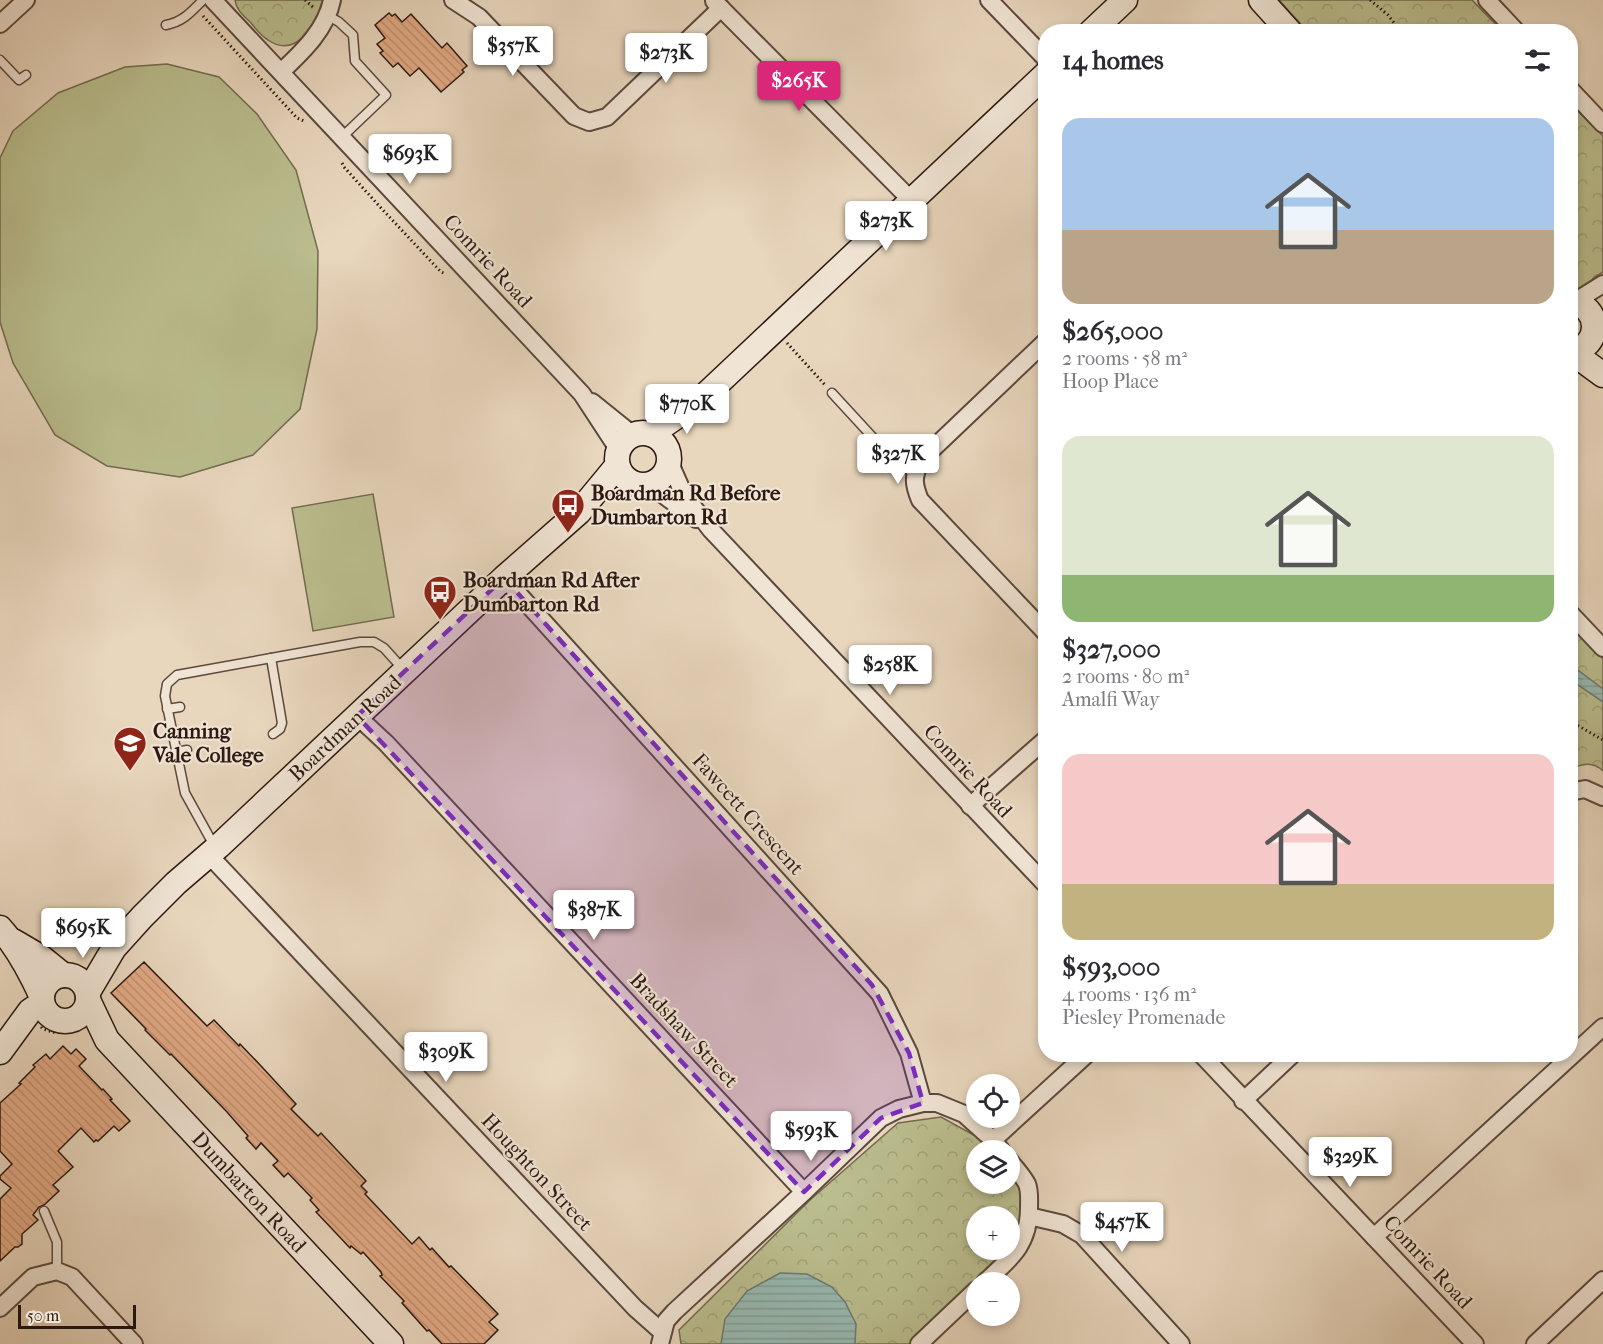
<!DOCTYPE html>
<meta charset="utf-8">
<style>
:root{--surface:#fff;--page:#f2f2f3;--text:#2b2b33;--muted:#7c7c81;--accent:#db2777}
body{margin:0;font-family:"IM FELL French Canon",serif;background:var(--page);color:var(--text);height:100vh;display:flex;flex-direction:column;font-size:22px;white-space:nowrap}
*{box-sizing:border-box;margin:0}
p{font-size:20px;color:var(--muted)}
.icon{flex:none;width:33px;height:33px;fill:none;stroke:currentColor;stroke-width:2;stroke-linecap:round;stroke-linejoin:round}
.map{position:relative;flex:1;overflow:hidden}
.panel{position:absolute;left:1038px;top:24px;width:540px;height:1038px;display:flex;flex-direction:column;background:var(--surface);border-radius:24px;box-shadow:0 3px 9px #0003}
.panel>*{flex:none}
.fabs{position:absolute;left:966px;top:1074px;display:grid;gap:12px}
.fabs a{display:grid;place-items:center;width:54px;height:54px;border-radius:50%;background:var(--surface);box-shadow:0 3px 9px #0003;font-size:30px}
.scale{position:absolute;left:18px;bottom:15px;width:118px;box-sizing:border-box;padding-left:6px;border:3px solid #2c1912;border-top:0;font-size:16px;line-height:21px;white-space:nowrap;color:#2c1912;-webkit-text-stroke:4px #f0e4d4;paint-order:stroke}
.price{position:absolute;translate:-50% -51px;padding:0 14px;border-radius:6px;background:#fff;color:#222;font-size:20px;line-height:39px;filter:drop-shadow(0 2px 3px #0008)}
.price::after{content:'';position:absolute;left:50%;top:36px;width:18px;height:14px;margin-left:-9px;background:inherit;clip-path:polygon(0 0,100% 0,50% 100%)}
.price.current{background:var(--accent);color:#fff}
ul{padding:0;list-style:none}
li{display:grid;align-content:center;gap:12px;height:318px;padding:0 24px}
li span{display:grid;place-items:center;height:186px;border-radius:18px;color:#555}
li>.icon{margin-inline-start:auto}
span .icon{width:108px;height:108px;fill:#fffc;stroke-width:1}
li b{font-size:26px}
h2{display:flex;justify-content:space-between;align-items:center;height:72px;padding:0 24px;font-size:26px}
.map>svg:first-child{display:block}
.grass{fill:#babd8e;stroke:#736b50;stroke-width:1.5}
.forest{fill:url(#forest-crowns);stroke:#736b50;stroke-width:1.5;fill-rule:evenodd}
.water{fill:url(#water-rules);stroke:#6c7971;stroke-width:1.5}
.building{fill:url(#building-back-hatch);stroke:#2c1912;stroke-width:1.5}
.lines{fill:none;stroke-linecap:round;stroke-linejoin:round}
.lane-casing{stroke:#5b483d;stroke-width:11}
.street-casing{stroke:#5b483d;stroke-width:20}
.secondary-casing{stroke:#2c1912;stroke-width:27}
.path{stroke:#2c1912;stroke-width:3;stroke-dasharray:1.5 3;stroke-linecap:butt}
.lane{stroke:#f0e4d4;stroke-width:8}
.street{stroke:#f0e4d4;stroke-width:16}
.secondary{stroke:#f0e4d4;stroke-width:24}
.marked{fill:#7b2cbf;fill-opacity:0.2;stroke:#7b2cbf;stroke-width:4.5;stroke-dasharray:12 8;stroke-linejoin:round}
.labels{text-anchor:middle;stroke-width:4.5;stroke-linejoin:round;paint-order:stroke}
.street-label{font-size:21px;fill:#2c1912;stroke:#f0e4d4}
.poi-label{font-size:21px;font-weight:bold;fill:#2c1912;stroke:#f0e4d4;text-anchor:start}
</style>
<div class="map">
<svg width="1603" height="1344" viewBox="0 0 1603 1344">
<defs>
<pattern id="forest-crowns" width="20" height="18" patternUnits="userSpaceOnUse" patternTransform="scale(1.5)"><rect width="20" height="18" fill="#babd8e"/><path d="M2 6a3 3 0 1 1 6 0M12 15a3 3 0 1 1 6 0" fill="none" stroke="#a0a279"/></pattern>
<pattern id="water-rules" width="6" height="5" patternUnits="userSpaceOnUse" patternTransform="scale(1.5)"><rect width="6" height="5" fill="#97b9b1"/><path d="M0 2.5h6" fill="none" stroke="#829e97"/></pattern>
<pattern id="building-back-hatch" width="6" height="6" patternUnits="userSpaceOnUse" patternTransform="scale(1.5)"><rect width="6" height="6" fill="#e1a984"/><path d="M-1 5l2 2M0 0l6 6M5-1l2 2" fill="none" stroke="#c19171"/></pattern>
</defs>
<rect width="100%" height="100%" fill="#e8d6bd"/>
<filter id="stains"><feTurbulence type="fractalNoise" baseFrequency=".00333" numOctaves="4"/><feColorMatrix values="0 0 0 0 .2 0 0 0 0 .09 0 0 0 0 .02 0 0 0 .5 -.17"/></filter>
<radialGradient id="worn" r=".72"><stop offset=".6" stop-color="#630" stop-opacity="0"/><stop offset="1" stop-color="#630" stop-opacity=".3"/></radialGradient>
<g class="grass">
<path d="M167,64l52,13 38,37 39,56 22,81 -1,78 -17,80 -47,46 -73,22 -73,-11 -52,-31 -42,-72 -13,-41v-164l13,-27 45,-38 67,-26z"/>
<path d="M373,494l21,123 -81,14 -21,-123z"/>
</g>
<g class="forest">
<path d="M235,0h88c-7,23 -26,60 -55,40 -7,-4 -12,-11 -17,-17 -7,-7 -15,-13 -16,-23z"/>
<path d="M1279,0h193l30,31h-195z"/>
<path d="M1570,103l33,33v136l-8,5 -13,12 -11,1z"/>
<path d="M1570,624l33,35v112c-10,-10 -20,-7 -32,-3z"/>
<path d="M941,1117l60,33h-25v34h34v-21l20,29 -2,42 -115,110h-232l-2,-14 131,-130 88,-77zM976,1216h34v34h-34z"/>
</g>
<g class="water">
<path d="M1571,665l32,24v13l-32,-22z"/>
<path d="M780,1273l27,1 25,13 13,15 11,22 -1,20h-134l4,-25 22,-28z"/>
</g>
<g class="building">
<path d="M389,13l3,3 3,-2 7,8 9,-8 31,34 5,-5 20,23 -5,4 2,2 -23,20 -22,-24 -9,8 -12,-13 -5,4 -13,-14 3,-2 -6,-7 8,-6 -10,-13z"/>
<path d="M144,962l63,64 7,-6 25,26 1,-2 22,23 34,37 -5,5 27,27 3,-3 45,48 -5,5 6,6 -2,2 47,50 7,-7 11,13 2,-2 17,19 2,-1 47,48 -9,8 9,8 -14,14h-42l-13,-14 -2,1 -25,-28 2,-2 -24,-25 2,-1 -1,-3 -18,-20 -2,2 -10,-8 -1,2 -34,-36 3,-2 -9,-10 2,-2 -24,-25 -4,4 -11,-12 5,-4 -17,-18 -5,6 -10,-11 2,-2 -21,-24 -56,-58 -1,1 -25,-25 1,-1 -35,-36z"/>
<path d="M63,1046l8,8 5,-5 10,10 -7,7 23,24 1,-1 9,10 -2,1 20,21 -11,10 -5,-5 -16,15 -2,-1 -2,2 -13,-14 -23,23 15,16 -20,18 6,6 -15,14 -5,2 -6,8 5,5 -16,14v10l-4,3h-3l-15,14v-62l11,-11 -11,-9v-3l12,-12 -12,-13v-48l21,-19 -2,-1 16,-16 -2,-2 13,-11 4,5z"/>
</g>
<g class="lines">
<g class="lane-casing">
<g id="lane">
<path d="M327,15l12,7 14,13 2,26 31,34 -44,42"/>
<path d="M166,25c17,-3 25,-13 37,-25"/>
<path d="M0,60l19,20 7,-5"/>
<path d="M832,393l57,62 25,19"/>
<path d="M271,658l11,65 -2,6 -7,5"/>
<path d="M167,709l13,-2"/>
<path d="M176,752l11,-2"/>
<path d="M216,844l-5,-4 -26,-47 -20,-97 2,-12 10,-9 183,-33h14l10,6 19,21"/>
<path d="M44,1211l13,31v29"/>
</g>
</g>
<g class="street-casing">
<g id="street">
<path d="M213,0l369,394 36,55"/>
<path d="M453,0l26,17 95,99 15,6 18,-5 114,-109"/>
<path d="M989,0l57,59"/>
<path d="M1487,0l30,32"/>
<path d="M714,1l197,199"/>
<path d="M0,24l26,-24"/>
<path d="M281,72c21,-20 45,-42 51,-72"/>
<path d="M1570,89l33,35"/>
<path d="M1574,302l29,-18"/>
<path d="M1046,341l-125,119c-8,17 -8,23 -1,40l126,133"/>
<path d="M592,402l41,33"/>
<path d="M669,461l15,34 27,35 335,355"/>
<path d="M650,485l46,34"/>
<path d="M504,578l368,407 8,9 29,59 14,50"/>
<path d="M1570,613l33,35"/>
<path d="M357,716l29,27 418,449"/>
<path d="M1570,792l15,-3 18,8"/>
<path d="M970,806l76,-67"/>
<path d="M209,855l426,453 27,24"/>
<path d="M1201,1054l274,290"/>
<path d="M1243,1101l50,-47"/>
<path d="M993,1140l94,-86"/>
<path d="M1029,1216l34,8 19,11 99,109"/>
<path d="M1374,1237l229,-210"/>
<path d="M985,1282c25,-23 44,-37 44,-74 0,-8 1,-17 -2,-24 -4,-8 -12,-16 -17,-23"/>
<path d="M0,1308l33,-31 24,-6 15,6 62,67"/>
<path d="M660,1344l6,-23 8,-9 130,-120 77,-74 18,-9 24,-6h14l27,11 29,26 8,10"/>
<path d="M919,1344l57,-54"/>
<path d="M1535,1344l68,-64"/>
</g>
</g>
<g class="secondary-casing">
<g id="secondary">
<path d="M1261,0l29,32"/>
<path d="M1091,32l34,-32"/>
<path d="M1570,302c32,3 32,46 0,50"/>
<path d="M1573,353l30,22"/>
<circle cx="643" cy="459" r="26"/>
<path d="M651,434l48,-33 347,-327"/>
<path d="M0,928c18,20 30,43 41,67"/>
<path d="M13,941l29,17 21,17"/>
<circle cx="65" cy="998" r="23"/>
<path d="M88,992l26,-44 28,-31 34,-34 43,-37 285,-268 75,-66 38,-46"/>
<path d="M88,1000l19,40 284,304"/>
<path d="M0,1052l30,-41 12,-8"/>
</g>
</g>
<g class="path">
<path d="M305,0l8,7"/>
<path d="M1370,0l18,15 13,17"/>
<path d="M203,16l94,102 7,3"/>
<path d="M342,163l2,4 37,41 60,64 5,2"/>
<path d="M787,343l38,42"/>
<path d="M1570,721l33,19"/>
<path d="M41,1027l2,2 13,4"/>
</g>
<use href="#lane" class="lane"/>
<use href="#street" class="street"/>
<use href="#secondary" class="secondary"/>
</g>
<path class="marked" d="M504,578l368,407 37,68 14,50 -42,15 -77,74 -447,-476z"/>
<defs>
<g id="bus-pin" transform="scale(1.725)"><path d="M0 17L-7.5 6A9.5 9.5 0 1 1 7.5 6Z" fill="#8f2418" stroke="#f0e4d4"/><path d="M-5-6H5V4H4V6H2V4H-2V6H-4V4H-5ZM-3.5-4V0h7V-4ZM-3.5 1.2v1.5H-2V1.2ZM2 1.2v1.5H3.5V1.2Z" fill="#fff"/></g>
<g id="school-pin" transform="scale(1.725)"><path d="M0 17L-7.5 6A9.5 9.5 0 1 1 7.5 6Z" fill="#8f2418" stroke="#f0e4d4"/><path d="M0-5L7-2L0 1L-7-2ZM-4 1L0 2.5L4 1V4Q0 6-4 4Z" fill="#fff"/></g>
</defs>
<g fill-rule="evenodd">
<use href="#bus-pin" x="568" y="505"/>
<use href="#bus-pin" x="440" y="592"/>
<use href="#school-pin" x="130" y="743"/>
</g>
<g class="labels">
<g class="street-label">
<text transform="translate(488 261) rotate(47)" y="7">Comrie Road</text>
<text transform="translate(345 728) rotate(-43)" y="7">Boardman Road</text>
<text transform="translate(968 771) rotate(47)" y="7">Comrie Road</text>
<text transform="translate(748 814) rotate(48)" y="7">Fawcett Crescent</text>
<text transform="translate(684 1030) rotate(47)" y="7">Bradshaw Street</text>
<text transform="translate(537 1172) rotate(47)" y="7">Houghton Street</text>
<text transform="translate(249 1192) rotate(47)" y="7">Dumbarton Road</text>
<text transform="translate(1428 1262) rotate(47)" y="7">Comrie Road</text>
</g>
<g class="poi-label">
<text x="591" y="500">Boardman Rd Before<tspan x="591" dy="24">Dumbarton Rd</tspan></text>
<text x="463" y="587">Boardman Rd After<tspan x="463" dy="24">Dumbarton Rd</tspan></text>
<text x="153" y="738">Canning<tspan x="153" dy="24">Vale College</tspan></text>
</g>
</g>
<rect width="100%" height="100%" filter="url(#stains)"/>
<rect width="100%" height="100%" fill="url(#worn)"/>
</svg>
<div class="fabs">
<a><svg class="icon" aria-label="locate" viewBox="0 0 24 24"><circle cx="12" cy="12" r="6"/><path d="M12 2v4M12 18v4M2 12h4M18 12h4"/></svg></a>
<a><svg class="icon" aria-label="layers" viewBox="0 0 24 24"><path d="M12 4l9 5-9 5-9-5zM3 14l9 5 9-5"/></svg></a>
<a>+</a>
<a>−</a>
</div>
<div class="scale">50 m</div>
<b class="price" style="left:513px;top:77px">$357K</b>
<b class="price" style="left:666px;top:84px">$273K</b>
<b class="price current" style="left:799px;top:112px">$265K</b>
<b class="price" style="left:410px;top:185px">$693K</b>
<b class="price" style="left:886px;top:252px">$273K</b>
<b class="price" style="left:687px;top:435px">$770K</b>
<b class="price" style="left:898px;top:485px">$327K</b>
<b class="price" style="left:890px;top:696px">$258K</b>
<b class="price" style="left:594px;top:941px">$387K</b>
<b class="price" style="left:83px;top:959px">$695K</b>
<b class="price" style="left:446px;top:1083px">$309K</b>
<b class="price" style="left:811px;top:1162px">$593K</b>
<b class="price" style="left:1350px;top:1188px">$329K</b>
<b class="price" style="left:1122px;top:1253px">$457K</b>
<section class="panel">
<h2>14 homes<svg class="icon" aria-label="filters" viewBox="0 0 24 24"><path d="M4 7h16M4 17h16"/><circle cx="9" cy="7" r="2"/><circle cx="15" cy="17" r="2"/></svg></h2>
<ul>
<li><span style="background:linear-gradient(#a9c7e8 60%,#b9a48a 0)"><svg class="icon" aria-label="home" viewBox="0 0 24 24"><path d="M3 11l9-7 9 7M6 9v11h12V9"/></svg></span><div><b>$265,000</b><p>2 rooms · 58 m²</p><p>Hoop Place</p></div></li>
<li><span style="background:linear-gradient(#dfe7d0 75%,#8fb573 0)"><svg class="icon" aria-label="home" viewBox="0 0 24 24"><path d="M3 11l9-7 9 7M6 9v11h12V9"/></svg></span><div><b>$327,000</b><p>2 rooms · 80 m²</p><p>Amalfi Way</p></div></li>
<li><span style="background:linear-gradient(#f6c9c9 70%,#c2b280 0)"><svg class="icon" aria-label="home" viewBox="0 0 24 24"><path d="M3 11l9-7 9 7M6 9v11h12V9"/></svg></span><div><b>$593,000</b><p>4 rooms · 136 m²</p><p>Piesley Promenade</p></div></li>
</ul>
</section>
</div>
